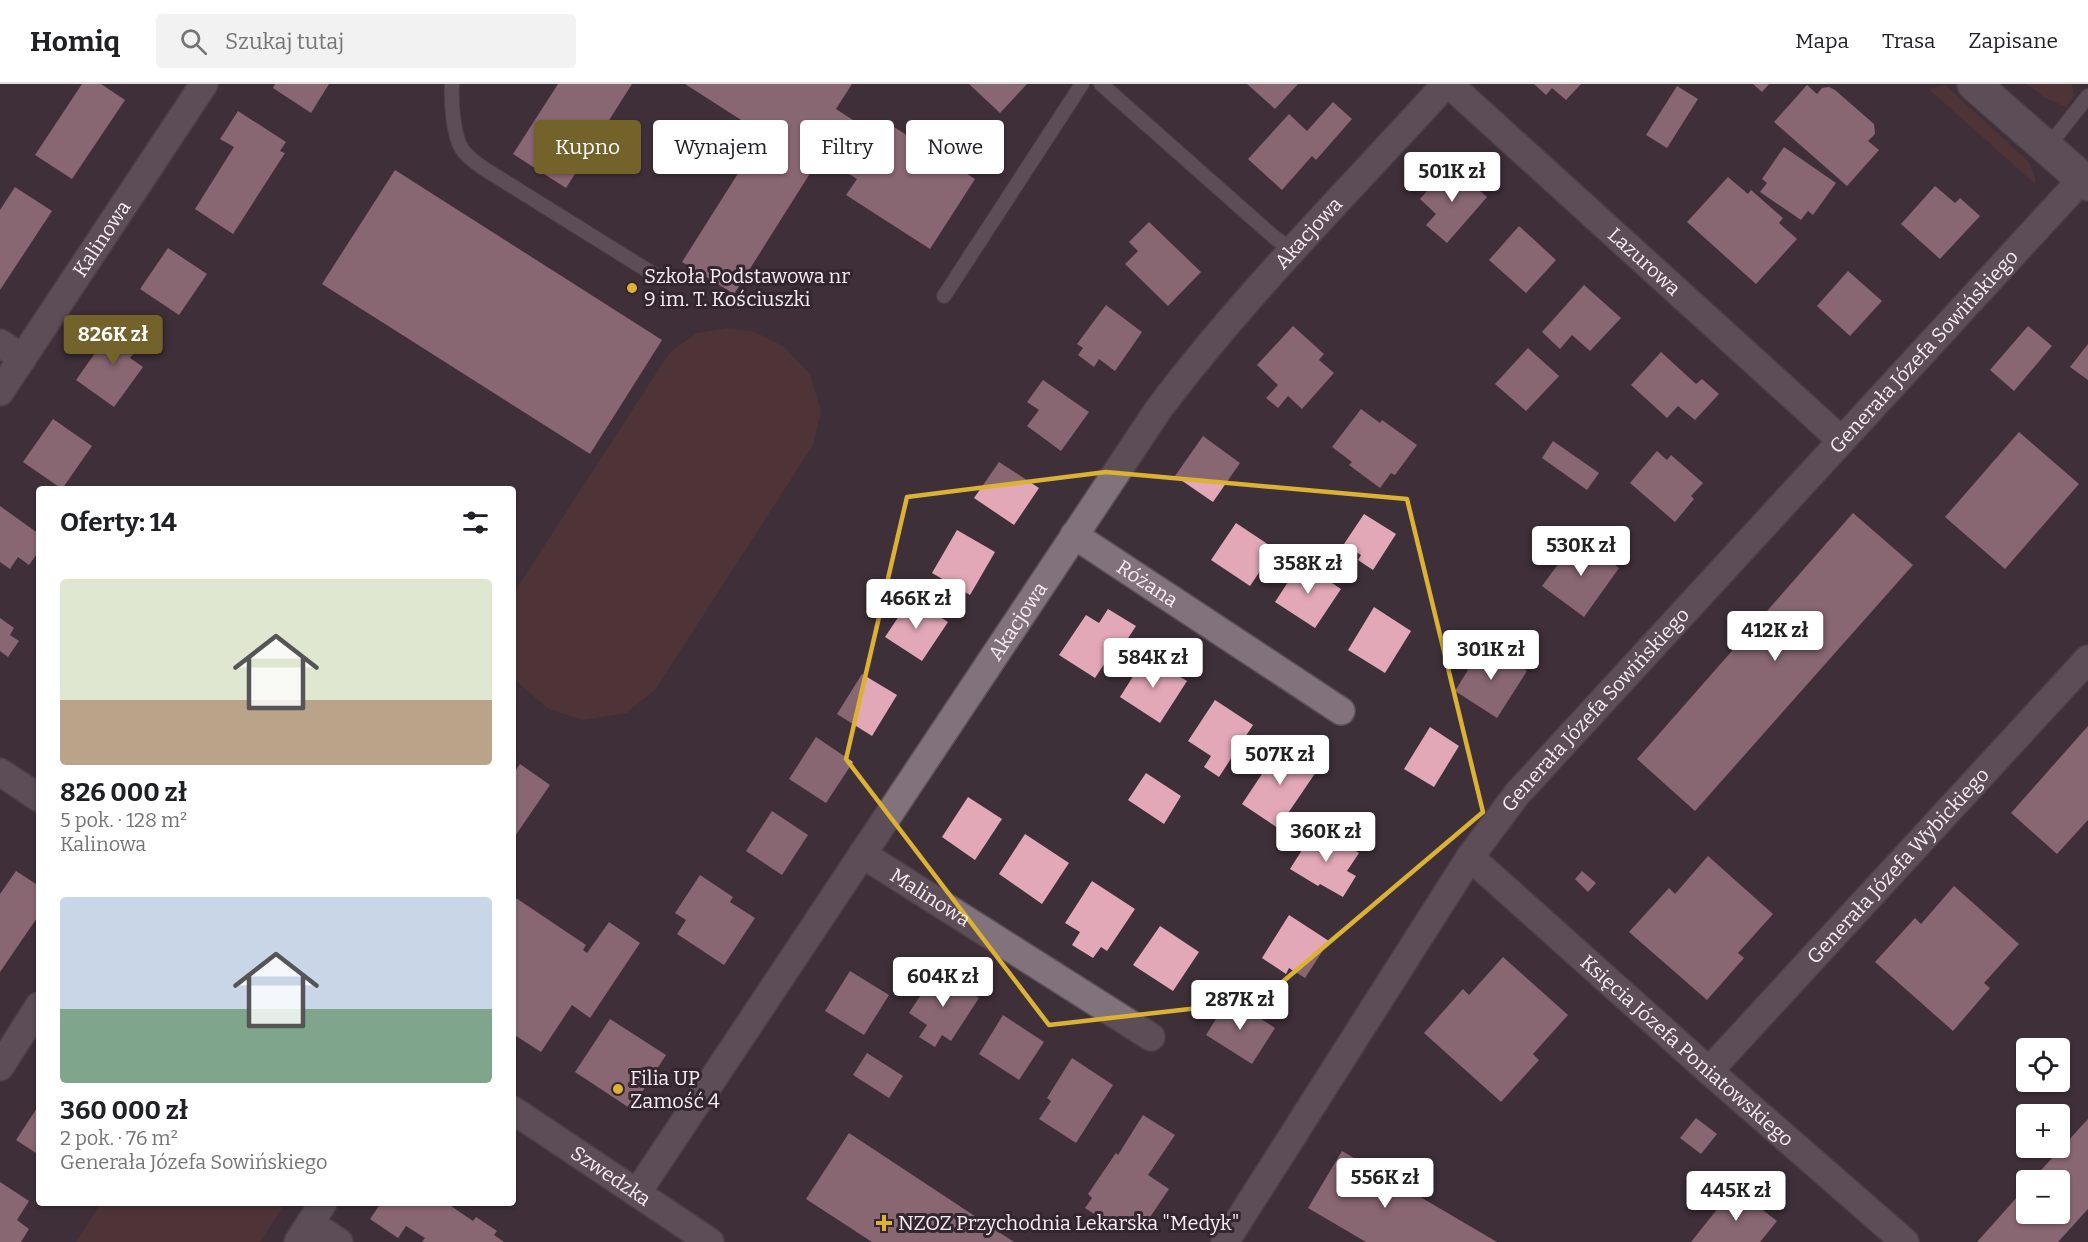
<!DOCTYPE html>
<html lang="pl">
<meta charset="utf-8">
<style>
:root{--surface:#fff;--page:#f2f2f2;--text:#202124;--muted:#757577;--line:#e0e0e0;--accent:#74622b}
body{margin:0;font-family:Bitter,serif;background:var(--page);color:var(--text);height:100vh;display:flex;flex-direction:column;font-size:22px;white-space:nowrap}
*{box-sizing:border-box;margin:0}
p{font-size:20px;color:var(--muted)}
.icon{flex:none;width:33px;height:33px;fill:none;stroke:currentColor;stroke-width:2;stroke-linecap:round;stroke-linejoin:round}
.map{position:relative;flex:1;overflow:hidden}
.drawer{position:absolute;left:36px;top:402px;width:480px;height:720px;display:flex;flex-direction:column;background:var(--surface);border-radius:6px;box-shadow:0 2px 4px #0004}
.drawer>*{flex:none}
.top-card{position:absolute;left:534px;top:36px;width:570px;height:54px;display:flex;gap:12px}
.fabs{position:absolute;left:2016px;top:954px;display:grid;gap:12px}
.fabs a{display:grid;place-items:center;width:54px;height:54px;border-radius:6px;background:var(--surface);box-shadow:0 2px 4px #0004;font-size:30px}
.price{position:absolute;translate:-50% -51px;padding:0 14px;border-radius:6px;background:#fff;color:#222;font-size:20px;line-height:39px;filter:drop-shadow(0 2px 3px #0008)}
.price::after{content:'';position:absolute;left:50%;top:36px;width:18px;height:14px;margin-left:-9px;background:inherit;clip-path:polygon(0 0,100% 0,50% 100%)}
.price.current{background:var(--accent);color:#fff}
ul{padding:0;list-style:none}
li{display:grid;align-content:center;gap:12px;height:318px;padding:0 24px}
li span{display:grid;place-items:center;height:186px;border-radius:6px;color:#555}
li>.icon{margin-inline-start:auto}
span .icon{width:108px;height:108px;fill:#fffc;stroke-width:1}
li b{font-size:26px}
h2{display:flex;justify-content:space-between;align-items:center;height:72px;padding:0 24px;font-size:26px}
.pill{padding:0 21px;border-radius:6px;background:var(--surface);box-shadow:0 2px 4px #0004;font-size:21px;line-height:54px}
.pill.current{background:var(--accent);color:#fff}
header{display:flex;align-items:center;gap:36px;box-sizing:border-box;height:84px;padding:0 30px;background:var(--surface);border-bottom:2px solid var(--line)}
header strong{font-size:28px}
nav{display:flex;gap:33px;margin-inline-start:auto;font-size:21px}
.search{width:420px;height:54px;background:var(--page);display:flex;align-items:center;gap:15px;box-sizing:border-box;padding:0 21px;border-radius:6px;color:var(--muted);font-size:22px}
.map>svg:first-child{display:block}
.green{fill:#633937}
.building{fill:#e3a8b8}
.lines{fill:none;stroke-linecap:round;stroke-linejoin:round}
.lane-casing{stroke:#5b5057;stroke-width:16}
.street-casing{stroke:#5b5057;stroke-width:30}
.secondary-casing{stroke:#5b5057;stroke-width:36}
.lane{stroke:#82727c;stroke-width:14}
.street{stroke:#82727c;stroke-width:27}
.secondary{stroke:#82727c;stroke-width:33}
.marked{fill:none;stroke:#dbb233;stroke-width:4.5;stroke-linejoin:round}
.poi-dot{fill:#dbb233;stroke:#33262f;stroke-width:2}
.labels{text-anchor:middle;stroke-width:6;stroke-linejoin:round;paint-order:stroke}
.street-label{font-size:20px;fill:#f8eef4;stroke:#33262f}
.poi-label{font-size:20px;fill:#f8eef4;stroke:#33262f;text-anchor:start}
</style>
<header>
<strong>Homiq</strong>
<div class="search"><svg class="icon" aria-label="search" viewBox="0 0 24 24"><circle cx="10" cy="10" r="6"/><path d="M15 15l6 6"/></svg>Szukaj tutaj</div>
<nav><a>Mapa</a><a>Trasa</a><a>Zapisane</a></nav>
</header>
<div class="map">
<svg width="2088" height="1158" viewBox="0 0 2088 1158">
<rect width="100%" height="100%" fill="#3e3039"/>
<g class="green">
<path d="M2026,0h46l2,12 -8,11 -22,-10z"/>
<path d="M1945,1l84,77 6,15v7l-106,-95z"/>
<path d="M726,244l27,3 30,15 27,28 11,37 -8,34 -158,245 -29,23 -44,7 -35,-12 -34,-30v-84l157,-242 27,-19z"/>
<path d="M101,1119h184l-25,39h-184z"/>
</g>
<g class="building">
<path d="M82,0h19l24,16 -53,79 -37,-24z"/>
<path d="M275,0h54l-18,29 -38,-25z"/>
<path d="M558,0h74l-66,104 -53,-34z"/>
<path d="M685,0h167l-16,25 46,30 9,-14 84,54 -45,70 -84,-54 11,-16 -36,-23 -87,138 -52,-32 81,-128z"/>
<path d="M969,0h58l-27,29z"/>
<path d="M1247,0h51l-23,25z"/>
<path d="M1534,0h47l-15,16 -14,-12 -6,7z"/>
<path d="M1753,0h16l-7,8z"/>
<path d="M1807,1l10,9 5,-6 7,-1 6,3 39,34 1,10 -7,7 11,9 -32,36 -73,-64z"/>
<path d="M1677,2l21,13 -31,49 -21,-13z"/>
<path d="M1333,18l19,17 -36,41 -4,-4 -30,34 -34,-31 41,-45 18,17z"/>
<path d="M238,27l48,31 -6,9 5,2 -52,81 -38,-25 39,-62 -14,-8z"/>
<path d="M1784,63l52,36 -23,32 -5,-4 -7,9 -41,-28 7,-9 -5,-4z"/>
<path d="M1450,81l37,32 -40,46 -21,-18 10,-11 -16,-15z"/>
<path d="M395,86l267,170 -72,114 -268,-170z"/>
<path d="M1728,93l20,17 3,-4 32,28 -4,5 18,16 -41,45 -69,-62z"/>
<path d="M1935,102l20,17 5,-5 20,18 -40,43 -39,-35z"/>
<path d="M15,103l37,24 -52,79v-80z"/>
<path d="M1149,138l52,50 -33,34 -43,-42 13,-13 -9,-9z"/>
<path d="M1519,142l37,34 -30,33 -37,-33z"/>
<path d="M168,164l39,26 -28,41 -39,-26z"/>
<path d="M1848,187l34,30 -32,35 -33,-30z"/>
<path d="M1584,201l37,33 -31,33 -18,-16 -12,14 -18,-17z"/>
<path d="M1106,221l36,27 -27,39 -16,-12 -5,8 -16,-12 5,-7 -6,-4z"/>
<path d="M117,238l26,19 -13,17 13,9 -29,40 -38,-27z"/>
<path d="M1293,242l31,28 -5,6 15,13 -32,36 -14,-13 -10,12 -12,-10 12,-13 -21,-20z"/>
<path d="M2028,242l24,20 -38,45 -24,-21z"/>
<path d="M2088,260v36l-18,-13z"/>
<path d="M1528,264l31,28 -33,35 -31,-27z"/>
<path d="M1661,268l35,32 6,-5 17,15 -24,26 -17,-14 -11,12 -36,-33z"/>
<path d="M1043,296l46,32 -28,39 -34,-25 12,-16 -12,-8z"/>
<path d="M1361,325l19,14 2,-3 35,25 -22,30 -4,-2 -11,15 -31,-23 3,-3 -20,-15z"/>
<path d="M53,335l39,27 -30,43 -39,-27z"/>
<path d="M2019,348l60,52 -74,85 -60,-52z"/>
<path d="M1203,352l37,27 -27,39 -38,-26z"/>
<path d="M1553,357l46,32 -12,17 -45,-32z"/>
<path d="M1657,367l10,9 4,-5 32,28 -12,13 3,3 -19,23 -45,-39z"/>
<path d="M999,378l40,26 -25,37 -40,-27z"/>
<path d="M0,422l39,28v17l-10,14 -11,-8 -8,12 -10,-7z"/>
<path d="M1853,429l60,52 -218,246 -58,-52z"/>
<path d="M1364,430l32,20 -23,36 -15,-10 3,-5 -17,-11z"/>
<path d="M1236,439l39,26 -25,37 -39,-26z"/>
<path d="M957,446l38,22 -25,43 -38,-22z"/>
<path d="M1578,453l41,31 -35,49 -42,-31z"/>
<path d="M1301,478l40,27 -26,39 -40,-26z"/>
<path d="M911,514l37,24 -26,39 -37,-24z"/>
<path d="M1374,523l37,24 -26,42 -37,-23z"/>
<path d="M1108,525l28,17 -13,20 -5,-3 -23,35 -36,-23 27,-40 13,8z"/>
<path d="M0,534l14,10 -4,7 9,6 -11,16 -8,-6z"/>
<path d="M1484,560l43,27 -30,47 -42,-27z"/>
<path d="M1146,572l41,25 -27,42 -40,-26z"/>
<path d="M862,590l35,21 -25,41 -35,-22z"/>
<path d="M1215,616l38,25 -34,52 -15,-10 7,-11 -23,-15z"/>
<path d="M2088,642v94l-31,34 -46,-41z"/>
<path d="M1430,643l29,19 -25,41 -30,-18z"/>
<path d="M816,653l37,25 -27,41 -37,-24z"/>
<path d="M1282,660l36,25 -40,59 -36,-24z"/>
<path d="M520,680l30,21 -37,54v-65z"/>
<path d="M1146,689l35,23 -17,28 -36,-24z"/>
<path d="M968,713l34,22 -27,41 -33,-23z"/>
<path d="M772,727l36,24 -26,40 -36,-24z"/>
<path d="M1314,747l14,8 3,-4 28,18 -12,18 9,5 -13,21 -23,-13 -2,2 -28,-17z"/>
<path d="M1025,750l44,29 -27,41 -43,-30z"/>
<path d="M1708,772l65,58 -35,39 6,5 -37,42 -78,-68 40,-44 6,6z"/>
<path d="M16,787l23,15v29l-39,57v-78z"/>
<path d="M1582,787l14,12 -8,9 -13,-13z"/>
<path d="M700,791l33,22 -3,5 25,16 -31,47 -47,-31 9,-14 -11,-7z"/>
<path d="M1092,797l43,28 -28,42 -6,-4 -8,11 -21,-13 8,-13 -15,-9z"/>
<path d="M1954,802l65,58 -35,39 6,5 -37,43 -78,-69 40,-44 6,6z"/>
<path d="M513,812l73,49 -3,5 4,3 22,-31 31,21 -50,75 -18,-13 -31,47 -28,-18v-89l2,-3 -2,-2z"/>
<path d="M1289,831l40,26 -24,37 -16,-10 -3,6 -24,-16z"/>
<path d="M1160,842l39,26 -26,39 -40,-26z"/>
<path d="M1503,873l65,58 -35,39 6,6 -38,42 -77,-69 39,-44 6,6z"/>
<path d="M937,886l42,28 -28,43 -9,-6 -7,12 -16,-10 8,-12 -18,-12z"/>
<path d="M850,887l39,24 -25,40 -39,-24z"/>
<path d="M1229,914l46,30 -23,36 -46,-29z"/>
<path d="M1003,931l41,27 -25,38 -40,-26z"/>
<path d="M610,935l56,36 -35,54 -56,-37z"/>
<path d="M867,969l36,23 -14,22 -36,-23z"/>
<path d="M1072,974l41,27 -37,58 -37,-24 12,-18 -4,-3z"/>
<path d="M39,1021v50l-23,-15z"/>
<path d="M1143,1031l32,20 -27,40 21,14 -27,40 -13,-8 -8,11 -36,-24 7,-10 -4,-4 28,-41 2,2z"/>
<path d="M1696,1034l21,16 -16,20 -21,-16z"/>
<path d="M2088,1035v90l-30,33h-81l49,-55v27h34v-34h-28z"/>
<path d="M849,1049l165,109h-142l-66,-43z"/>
<path d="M1342,1067l155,91h-131l-58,-34z"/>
<path d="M0,1098l29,19 -12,19 12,9 -8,13h-21z"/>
<path d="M1734,1104l43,33 -17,21h-69z"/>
<path d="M381,1119h67v1l25,17 3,-4 21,14 -3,4 10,7h-82l3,-4 -19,-12 -8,12 -28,-19z"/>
</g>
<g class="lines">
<g class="lane-casing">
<g id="lane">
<path d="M452,0c-1,17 1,51 10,65 5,8 14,14 21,19l175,109"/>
<path d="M1101,0l174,154 18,12"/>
<path d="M2047,64l41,-52"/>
<path d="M944,212l138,-212"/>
</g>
</g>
<g class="street-casing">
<g id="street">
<path id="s1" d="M1449,0l392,356"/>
<path d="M0,259l23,15"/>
<path id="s2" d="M0,308l204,-308"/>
<path id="s3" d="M1074,451l267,176"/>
<path d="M0,688l39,26"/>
<path id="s4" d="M862,770l289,183"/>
<path id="s5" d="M1470,773l239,214 196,171"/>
<path d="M0,983l39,-61"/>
<path id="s6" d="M1709,987l379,-412"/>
<path id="s7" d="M513,1026l197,132"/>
<path id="s8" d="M637,1109l521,-783c87,-116 191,-219 288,-326"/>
<path d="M310,1139l29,19"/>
<path d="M298,1158l25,-39"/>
<path id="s9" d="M1225,1158l245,-385 47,-63 565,-615"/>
</g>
</g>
<g class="secondary-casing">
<path id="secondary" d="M1974,0l114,100"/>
</g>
<use href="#lane" class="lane"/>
<use href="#street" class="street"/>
<use href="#secondary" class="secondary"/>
</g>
<path d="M0 0H2088V1158H0ZM1106,388l301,27 76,313 -223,189 -211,24 -203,-266 61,-262z" fill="#3e3039" fill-opacity=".55" fill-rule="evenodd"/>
<path class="marked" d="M1106,388l301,27 76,313 -223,189 -211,24 -203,-266 61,-262z"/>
<g class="poi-dot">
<circle cx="632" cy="204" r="6"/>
<circle cx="618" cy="1005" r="6"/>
<path d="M881 1130h6v6h6v6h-6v6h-6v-6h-6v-6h6z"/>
</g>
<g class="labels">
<g class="street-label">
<text dy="7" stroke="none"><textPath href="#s8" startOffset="1173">Akacjowa</textPath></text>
<text dy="7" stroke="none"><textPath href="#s2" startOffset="184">Kalinowa</textPath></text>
<text dy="7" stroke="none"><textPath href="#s1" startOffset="264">Lazurowa</textPath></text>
<text dy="7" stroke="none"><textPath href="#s9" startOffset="1136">Generała Józefa Sowińskiego</textPath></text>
<text dy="7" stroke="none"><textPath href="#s3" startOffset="88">Różana</textPath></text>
<text dy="7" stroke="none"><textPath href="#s8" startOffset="687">Akacjowa</textPath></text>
<text dy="7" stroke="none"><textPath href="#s9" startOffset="650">Generała Józefa Sowińskiego</textPath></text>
<text dy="7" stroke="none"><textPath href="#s6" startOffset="279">Generała Józefa Wybickiego</textPath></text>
<text dy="7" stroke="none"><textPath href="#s4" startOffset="81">Malinowa</textPath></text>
<text dy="7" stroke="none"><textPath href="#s5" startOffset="291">Księcia Józefa Poniatowskiego</textPath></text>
<text dy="7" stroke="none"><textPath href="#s7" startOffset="118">Szwedzka</textPath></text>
</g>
<g class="poi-label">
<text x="644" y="199">Szkoła Podstawowa nr<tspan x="644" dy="23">9 im. T. Kościuszki</tspan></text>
<text x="630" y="1001">Filia UP<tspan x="630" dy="23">Zamość 4</tspan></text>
<text x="898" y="1146">NZOZ Przychodnia Lekarska "Medyk"</text>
</g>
</g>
</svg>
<div class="fabs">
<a><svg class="icon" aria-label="locate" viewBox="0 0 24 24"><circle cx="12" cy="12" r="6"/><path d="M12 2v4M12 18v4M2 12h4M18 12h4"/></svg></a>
<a>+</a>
<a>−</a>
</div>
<b class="price" style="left:1452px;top:119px">501K zł</b>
<b class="price current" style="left:113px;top:282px">826K zł</b>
<b class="price" style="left:1581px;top:493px">530K zł</b>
<b class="price" style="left:1308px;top:511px">358K zł</b>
<b class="price" style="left:916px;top:546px">466K zł</b>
<b class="price" style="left:1775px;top:578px">412K zł</b>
<b class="price" style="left:1491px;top:597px">301K zł</b>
<b class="price" style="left:1153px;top:605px">584K zł</b>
<b class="price" style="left:1280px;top:702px">507K zł</b>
<b class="price" style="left:1326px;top:779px">360K zł</b>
<b class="price" style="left:943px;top:924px">604K zł</b>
<b class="price" style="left:1240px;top:947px">287K zł</b>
<b class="price" style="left:1385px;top:1125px">556K zł</b>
<b class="price" style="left:1736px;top:1138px">445K zł</b>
<div class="top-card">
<a class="pill current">Kupno</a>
<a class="pill">Wynajem</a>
<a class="pill">Filtry</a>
<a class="pill">Nowe</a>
</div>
<section class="drawer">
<h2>Oferty: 14<svg class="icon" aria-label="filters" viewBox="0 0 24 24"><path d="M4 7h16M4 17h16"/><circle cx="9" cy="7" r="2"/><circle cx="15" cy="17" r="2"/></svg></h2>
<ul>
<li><span style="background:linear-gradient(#dfe7d0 65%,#b9a48a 0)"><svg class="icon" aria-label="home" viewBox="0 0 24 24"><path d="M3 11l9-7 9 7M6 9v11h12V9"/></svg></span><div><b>826 000 zł</b><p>5 pok. · 128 m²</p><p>Kalinowa</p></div></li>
<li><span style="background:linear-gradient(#c9d6e8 60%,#7fa58c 0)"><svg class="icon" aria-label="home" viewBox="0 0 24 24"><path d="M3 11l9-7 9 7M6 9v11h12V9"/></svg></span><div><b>360 000 zł</b><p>2 pok. · 76 m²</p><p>Generała Józefa Sowińskiego</p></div></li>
</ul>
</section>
</div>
